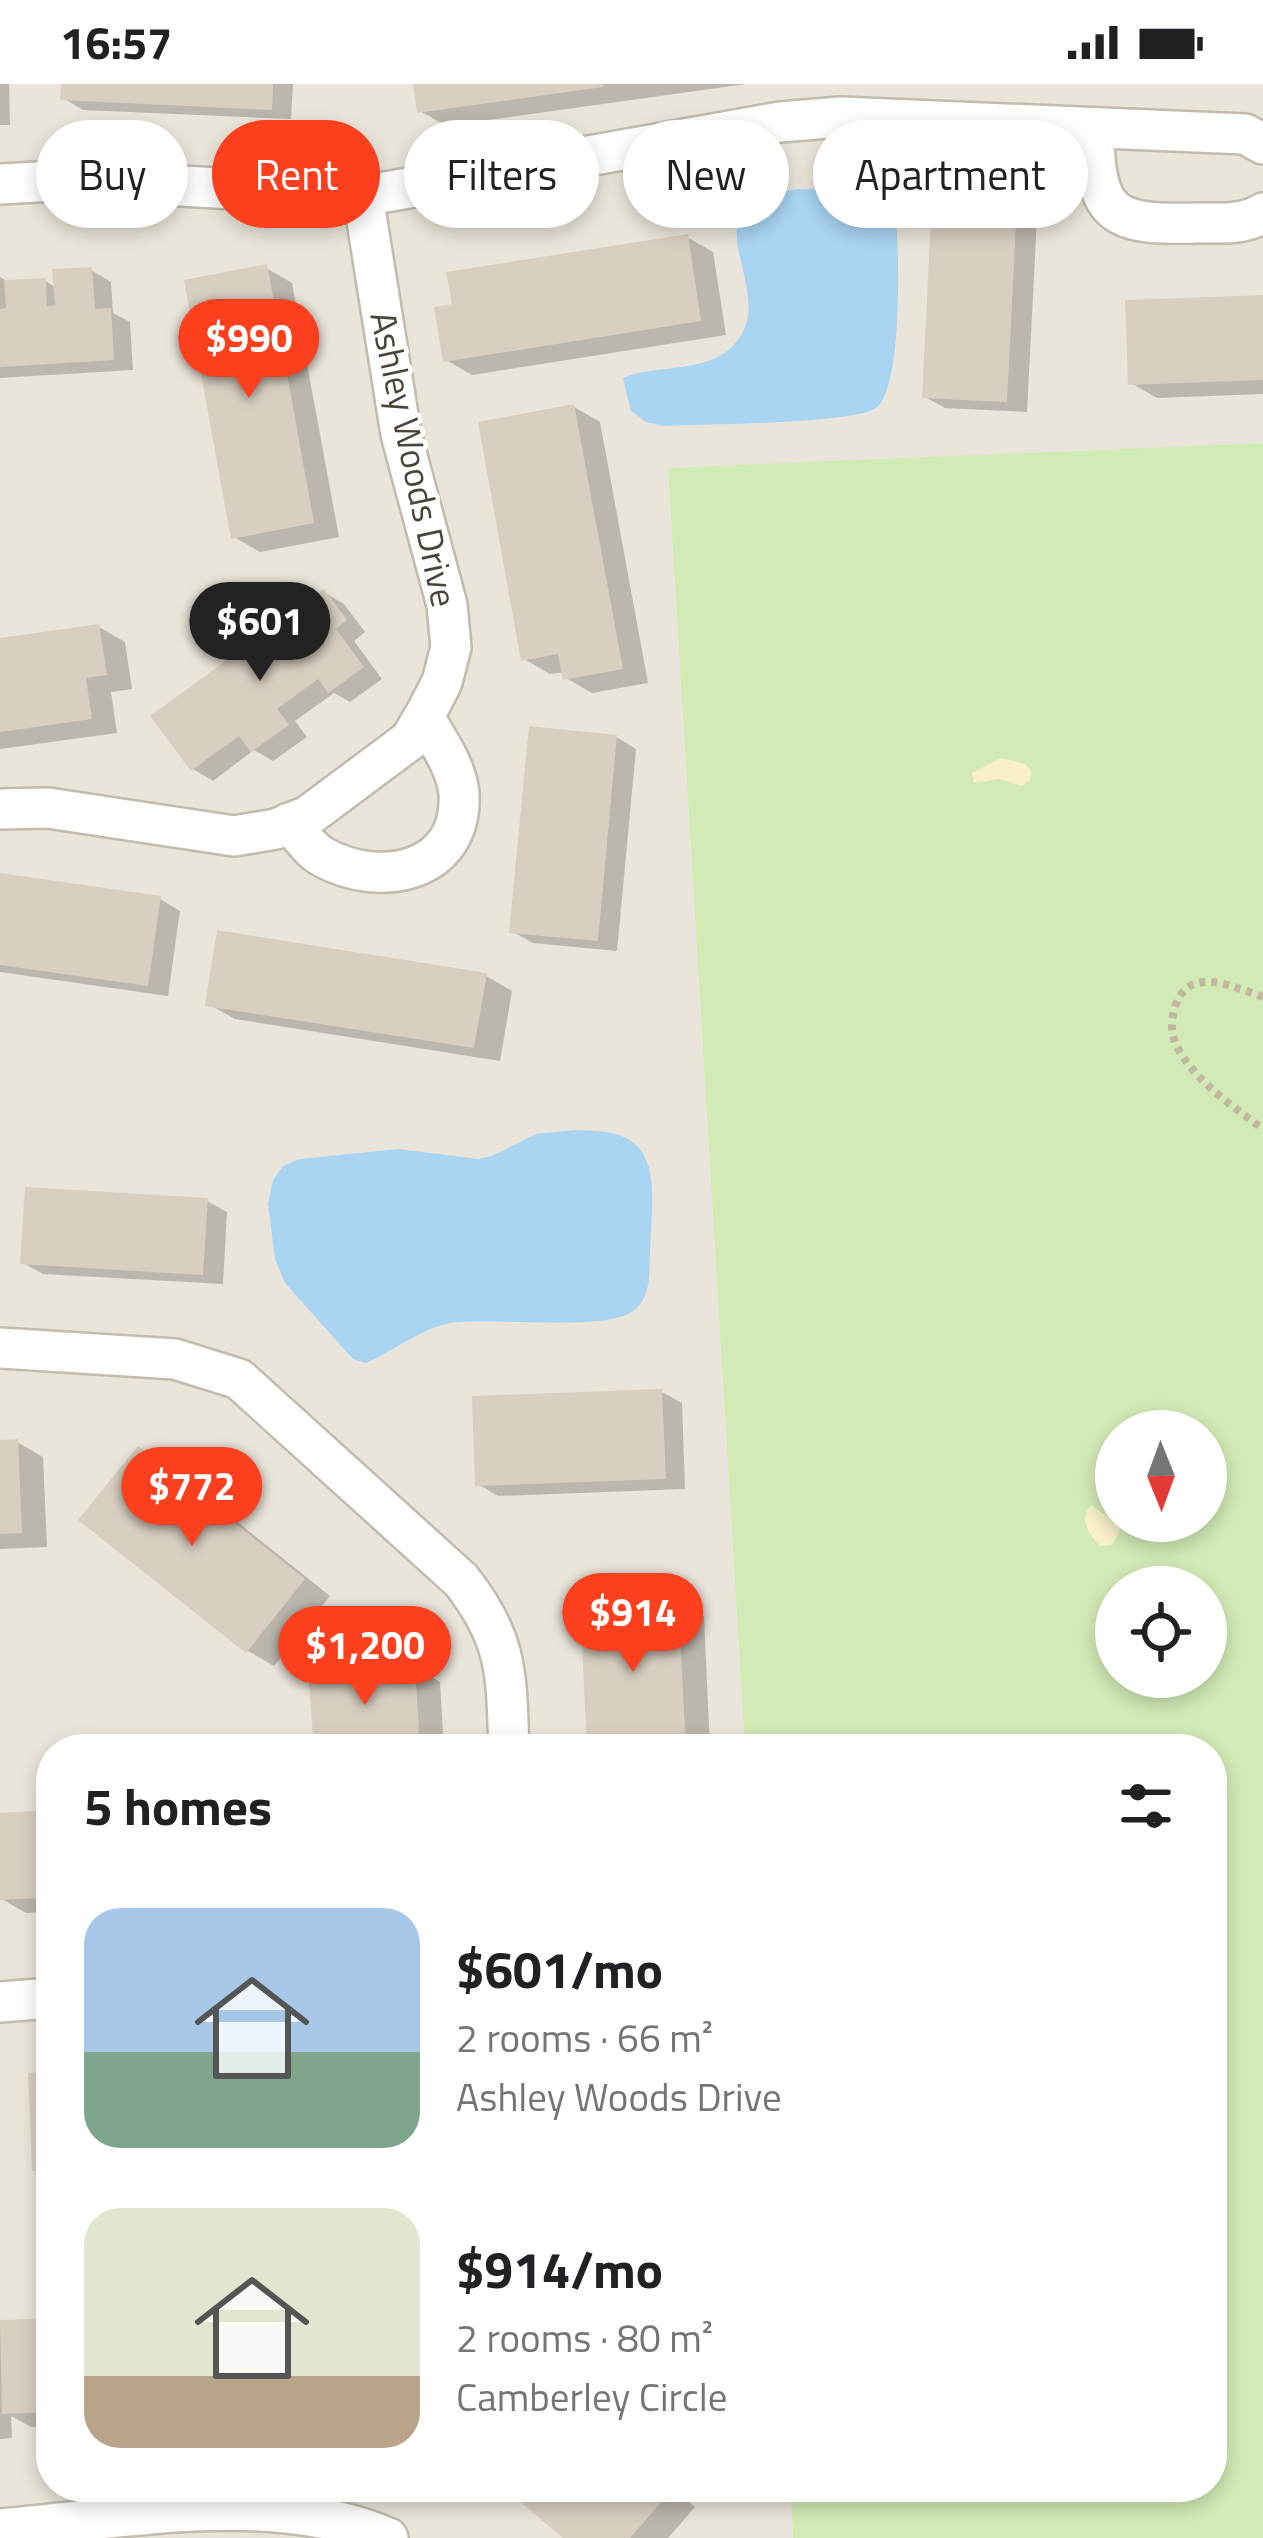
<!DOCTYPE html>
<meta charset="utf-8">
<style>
:root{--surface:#fff;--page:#f6f6f6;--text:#202124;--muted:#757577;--accent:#fc3f1d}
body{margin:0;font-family:"Titillium Web",sans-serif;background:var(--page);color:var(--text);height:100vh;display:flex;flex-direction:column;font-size:45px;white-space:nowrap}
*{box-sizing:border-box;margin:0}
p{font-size:39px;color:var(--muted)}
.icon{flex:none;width:66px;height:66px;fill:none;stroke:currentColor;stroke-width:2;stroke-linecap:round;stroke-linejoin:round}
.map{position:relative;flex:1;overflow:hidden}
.sheet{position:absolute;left:36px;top:1650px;width:1191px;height:768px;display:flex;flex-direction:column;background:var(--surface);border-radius:48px;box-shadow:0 6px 18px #0003}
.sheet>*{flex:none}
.hud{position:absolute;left:36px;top:36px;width:1191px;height:108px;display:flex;gap:24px}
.needle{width:78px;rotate:179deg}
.controls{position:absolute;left:1095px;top:1326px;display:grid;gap:24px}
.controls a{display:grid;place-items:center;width:132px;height:132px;border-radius:50%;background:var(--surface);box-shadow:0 6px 18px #0003;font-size:60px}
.price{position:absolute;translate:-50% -102px;padding:0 27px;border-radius:42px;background:var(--accent);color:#fff;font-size:39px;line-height:78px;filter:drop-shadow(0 3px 6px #0008)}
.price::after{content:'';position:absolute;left:50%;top:72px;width:36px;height:27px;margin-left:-18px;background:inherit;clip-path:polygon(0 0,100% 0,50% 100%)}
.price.active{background:#222;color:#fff}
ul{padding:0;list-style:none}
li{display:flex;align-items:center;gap:36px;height:300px;padding:0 48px}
li span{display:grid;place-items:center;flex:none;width:336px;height:240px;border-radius:36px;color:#555}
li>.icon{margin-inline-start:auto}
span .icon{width:144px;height:144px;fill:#fffc;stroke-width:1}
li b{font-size:51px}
h2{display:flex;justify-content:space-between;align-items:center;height:144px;padding:0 48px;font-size:51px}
.pill{padding:0 42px;border-radius:54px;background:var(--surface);box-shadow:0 6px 18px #0003;font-size:42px;line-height:108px}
.pill.active{background:var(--accent);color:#fff}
.status{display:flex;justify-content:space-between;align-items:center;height:84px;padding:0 60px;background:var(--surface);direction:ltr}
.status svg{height:33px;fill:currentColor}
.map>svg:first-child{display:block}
.residential{fill:#eae5da}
.green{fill:#d2eab5;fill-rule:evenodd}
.sand{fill:#f9efc9}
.water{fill:#a9d4f2}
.shadow{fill:#0003}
.building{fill:#d8cfc1}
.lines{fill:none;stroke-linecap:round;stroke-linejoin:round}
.minor-casing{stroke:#c2bbae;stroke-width:44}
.path{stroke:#c4b79f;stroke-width:8;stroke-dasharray:6 6;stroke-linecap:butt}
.minor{stroke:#fff;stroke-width:39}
.labels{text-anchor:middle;stroke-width:9;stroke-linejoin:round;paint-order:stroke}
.street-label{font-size:36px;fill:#4b4439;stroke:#fff}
</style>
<div class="status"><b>16:57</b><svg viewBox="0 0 49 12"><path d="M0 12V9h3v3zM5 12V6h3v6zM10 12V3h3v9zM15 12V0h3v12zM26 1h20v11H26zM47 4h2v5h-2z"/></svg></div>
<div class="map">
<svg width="1263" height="2454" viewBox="0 0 1263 2454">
<rect width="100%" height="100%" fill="#f6f3ec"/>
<path class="residential" d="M0,0h1263v359l-595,26 77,1280h-694v738h739l3,51h-793z"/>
<path class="green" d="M1263,359v2095h-470l-3,-51h422v-738h-467l-77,-1281zM1116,1347h90v90h-90zM1116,1503h90v90h-90z"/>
<g class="sand">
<path d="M1001,674l24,6 7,8 -3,9 -7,5 -22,-7 -26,4 -2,-10z"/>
<path d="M1091,1421l17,12 8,-2v6h9l-13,24 -12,1c-11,-12 -22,-26 -9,-41z"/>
</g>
<g class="water">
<path d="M799,105c37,1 72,-3 97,28 3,34 7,172 -20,191 -23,16 -176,16 -213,18l-17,-4 -15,-11 -8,-33c36,-15 88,-3 114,-37 44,-54 -61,-140 62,-152z"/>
<path d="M575,1046c32,1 64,1 74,38 6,27 2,56 1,83 -1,20 2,47 -17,60 -29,21 -142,6 -183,12 -28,5 -58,29 -84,40l-13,-4 -68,-76 -10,-24 -7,-55 5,-24 10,-14 17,-7 98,-10 80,10 14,-3 44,-22z"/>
</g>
<g class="shadow">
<path d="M0,0h9l1,41h-10z"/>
<path d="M64,0h229l-2,35 -208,-9 -20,-12z"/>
<path d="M416,0h330l-300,42 -26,-15z"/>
<path d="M1017,123l20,11 -10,194 -82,-4 -20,-11z"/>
<path d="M687,153l26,15 13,83 -254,40 -26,-15 9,-53z"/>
<path d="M266,184l26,15 47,254 -79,15 -26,-15z"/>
<path d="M91,186l20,12 2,31 17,9 3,48 -133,8v-101l10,6 35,-2 12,7z"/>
<path d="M1263,214v96l-106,4 -26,-15z"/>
<path d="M574,323l26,15 48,261 -56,10 -26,-15 -1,-6 -15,2 -26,-15z"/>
<path d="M324,508l20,12 21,28 -11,9 28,38 -32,23 -16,-9 -39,28 12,16 -34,24 -19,-11 -41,31 -20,-12z"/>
<path d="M99,543l26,15 7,47 -21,3 6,41 -117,16v-108z"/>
<path d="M616,653l20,12 -19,202 -84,-8 -20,-11z"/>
<path d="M0,792l160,23 20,12 -12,85 -168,-24z"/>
<path d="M486,892l26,15 -12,70 -265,-42 -27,-15z"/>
<path d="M207,1117l20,11 -4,72 -180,-10 -20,-11z"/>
<path d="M662,1308l20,11 3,86 -187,7 -20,-12z"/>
<path d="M17,1358l26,15 4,90 -47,2v-106z"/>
<path d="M139,1365l26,15 165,132 -56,70 -26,-15z"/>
<path d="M677,1517l27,15 6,133h-120z"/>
<path d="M414,1582l26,16 4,67h-128z"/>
<path d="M51,1729v99l-25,1 -26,-15v-82z"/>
<path d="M51,2237v106h-20l-20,-11 1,22 -12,1v-116z"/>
<path d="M507,2403h164l24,20 -27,31h-101z"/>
</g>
<g class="building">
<path d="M61,0h212l-1,26 -212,-10z"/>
<path d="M413,0h190v3l-186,26z"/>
<path d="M932,115l85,5 -10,198 -85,-4z"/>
<path d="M688,150l13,87 -258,41 -9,-55 18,-3 -6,-32z"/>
<path d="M267,180l47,259 -83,16 -47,-259z"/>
<path d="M92,183l3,42 16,-1 3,52 -114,7v-58l6,-1 -2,-28 42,-2 1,28 8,-1 -3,-36z"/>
<path d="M1263,211v85l-135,5 -3,-85z"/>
<path d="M574,320l49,265 -60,11 -5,-26 -37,7 -43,-239z"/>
<path d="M324,505l23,31 -11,9 28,38 -36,26 -10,-14 -41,30 12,16 -38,27 -12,-16 -48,35 -41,-55z"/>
<path d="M99,540l8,51 -21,3 6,41 -92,13v-94z"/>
<path d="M529,642l88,9 -19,206 -89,-8z"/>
<path d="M0,789l161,23 -13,90 -148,-21z"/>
<path d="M217,846l270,43 -13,75 -269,-42z"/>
<path d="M25,1103l183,11 -5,77 -183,-11z"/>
<path d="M662,1305l4,90 -191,7 -3,-90z"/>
<path d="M18,1355l4,94 -22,1v-94z"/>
<path d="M138,1362l167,133 -59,74 -168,-133z"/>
<path d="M678,1514l8,151h-99l-7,-146z"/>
<path d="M415,1579l5,86h-106l-6,-79z"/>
<path d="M51,1726v87l-51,3v-87z"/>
<path d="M51,1988v99h-19l-4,-98z"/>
<path d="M51,2234v94l-49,2 -2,-94z"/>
<path d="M503,2403h164l4,4 -41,47h-67z"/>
</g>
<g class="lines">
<g class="minor-casing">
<g id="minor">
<path d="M1094,45c0,90 21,96 104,94 22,0 46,2 65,-10"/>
<path d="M0,100l73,-4 290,16 417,-74 61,-5 404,17 18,10"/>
<path d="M0,725l48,-1 186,28 42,-7 32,-13 102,-76 16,-27 16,-31 9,-35 -4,-42 -46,-171 -38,-238"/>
<path d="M289,739c11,11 21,27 34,34 58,32 140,15 136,-63 -2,-27 -22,-54 -35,-77"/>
<path d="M0,1264l175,11 64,20 222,201c48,61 45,95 48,169"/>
<path d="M0,1918l51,-4"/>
<path d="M0,2445c123,-10 273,-41 388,9"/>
</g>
</g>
<path class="path" d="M1263,913c-29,-10 -75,-33 -88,10 -5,16 -4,31 5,45 19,32 54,55 83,77"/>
<use href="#minor" class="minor"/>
</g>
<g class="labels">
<g class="street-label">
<text transform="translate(414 375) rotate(78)" y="13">Ashley Woods Drive</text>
</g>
</g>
</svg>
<div class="controls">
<a><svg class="needle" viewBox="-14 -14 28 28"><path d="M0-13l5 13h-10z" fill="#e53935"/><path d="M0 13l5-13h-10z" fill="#757577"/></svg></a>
<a><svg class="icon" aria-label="locate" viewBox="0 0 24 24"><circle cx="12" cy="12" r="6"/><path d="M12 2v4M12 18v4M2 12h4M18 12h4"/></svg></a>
</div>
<b class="price" style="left:249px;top:317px">$990</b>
<b class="price active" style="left:260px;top:600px">$601</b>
<b class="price" style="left:192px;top:1465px">$772</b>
<b class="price" style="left:633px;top:1591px">$914</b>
<b class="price" style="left:365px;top:1624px">$1,200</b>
<div class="hud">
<a class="pill">Buy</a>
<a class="pill active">Rent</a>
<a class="pill">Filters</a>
<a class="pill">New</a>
<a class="pill">Apartment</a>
</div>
<section class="sheet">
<h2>5 homes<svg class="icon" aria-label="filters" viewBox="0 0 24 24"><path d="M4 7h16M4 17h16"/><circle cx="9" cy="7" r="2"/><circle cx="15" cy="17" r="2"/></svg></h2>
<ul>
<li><span style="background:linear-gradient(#a9c7e8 60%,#7fa58c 0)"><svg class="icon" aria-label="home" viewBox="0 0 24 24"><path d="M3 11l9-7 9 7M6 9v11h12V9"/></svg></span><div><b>$601/mo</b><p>2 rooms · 66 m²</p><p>Ashley Woods Drive</p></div></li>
<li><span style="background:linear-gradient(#dfe7d0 70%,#b9a48a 0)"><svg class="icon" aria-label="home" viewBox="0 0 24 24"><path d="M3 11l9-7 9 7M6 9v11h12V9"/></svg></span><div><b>$914/mo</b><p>2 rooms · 80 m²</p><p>Camberley Circle</p></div></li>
</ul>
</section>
</div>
